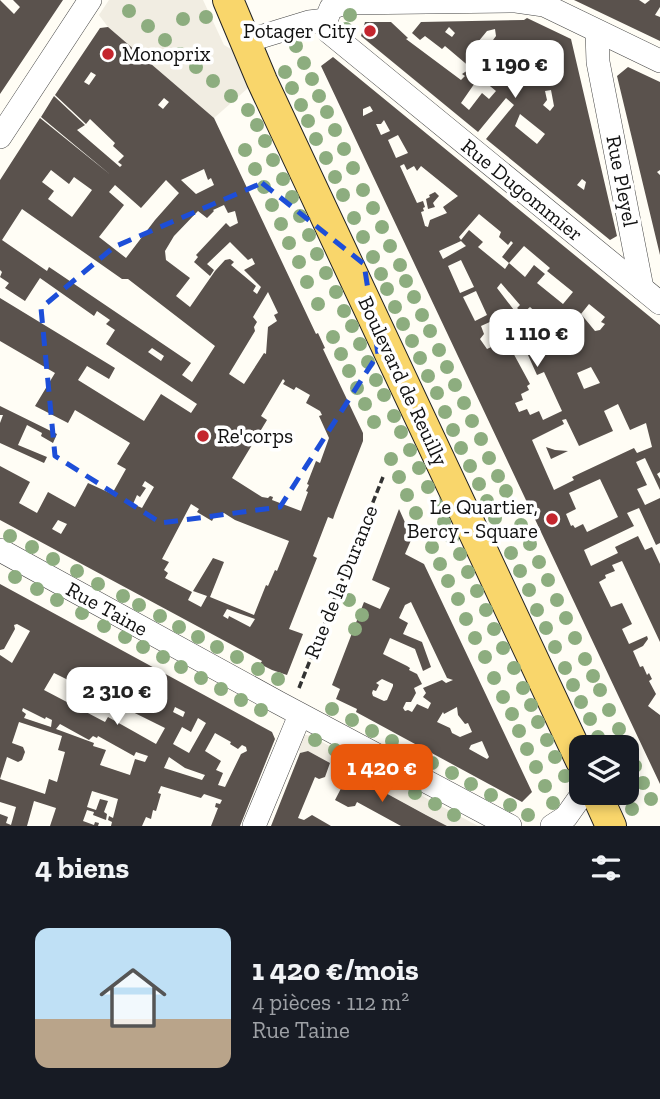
<!DOCTYPE html>
<html lang="fr">
<meta charset="utf-8">
<style>
:root{--surface:#171b24;--page:#20242c;--text:#f1f3f6;--muted:#9ea1a6;--line:#363941;--accent:#ea580c}
body{margin:0;font-family:"Zilla Slab",serif;background:var(--page);color:var(--text);height:100vh;display:flex;flex-direction:column;font-size:26px;white-space:nowrap}
*{box-sizing:border-box;margin:0}
p{font-size:23px;color:var(--muted)}
.icon{flex:none;width:38px;height:38px;fill:none;stroke:currentColor;stroke-width:2;stroke-linecap:round;stroke-linejoin:round}
.map{position:relative;height:826px;overflow:hidden}
.sheet{display:flex;flex-direction:column;background:var(--surface);flex:1}
.sheet>*{flex:none}
.buttons{position:absolute;left:569px;top:735px;display:grid;gap:14px}
.buttons a{display:grid;place-items:center;width:70px;height:70px;border-radius:14px;background:var(--surface);box-shadow:0 4px 10px #0003;font-size:35px}
.price{position:absolute;translate:-50% -60px;padding:0 16px;border-radius:14px;background:#fff;color:#222;font-size:23px;line-height:46px;filter:drop-shadow(0 2px 4px #0008)}
.price::after{content:'';position:absolute;left:50%;top:42px;width:21px;height:16px;margin-left:-10px;background:inherit;clip-path:polygon(0 0,100% 0,50% 100%)}
.price.selected{background:var(--accent);color:#fff}
ul{padding:0;list-style:none}
li{display:flex;align-items:center;gap:21px;height:175px;padding:0 35px}
li+li{border-top:2px solid var(--line)}
li span{display:grid;place-items:center;flex:none;width:196px;height:140px;border-radius:14px;color:#555}
li>.icon{margin-inline-start:auto}
span .icon{width:84px;height:84px;fill:#fffc;stroke-width:1}
li b{font-size:30px}
h2{display:flex;justify-content:space-between;align-items:center;height:84px;padding:0 35px;font-size:30px}
.map>svg:first-child{display:block}
.plaza{fill:#f1ede2}
.building{fill:#5a524d;fill-rule:evenodd}
.lines{fill:none;stroke-linecap:round;stroke-linejoin:round}
.minor-casing{stroke:#444;stroke-width:24}
.major-casing{stroke:#222;stroke-width:32}
.path{stroke:#333;stroke-width:3.5;stroke-dasharray:7 3.5;stroke-linecap:butt}
.minor{stroke:#fff;stroke-width:23}
.major{stroke:#f9d66b;stroke-width:30}
.tree{fill:#8dad7f}
.marked{fill:none;stroke:#1d4ed8;stroke-width:5;stroke-dasharray:14 9;stroke-linejoin:round}
.poi-dot{fill:#c4262e;stroke:#fff;stroke-width:2.5}
.labels{text-anchor:middle;stroke-width:7;stroke-linejoin:round;paint-order:stroke}
.poi-label{font-size:21px;fill:#111;stroke:#fff;text-anchor:end}
.street-label{font-size:21px;fill:#111;stroke:#fff}
</style>
<div class="map">
<svg width="660" height="826" viewBox="0 0 660 826">
<rect width="100%" height="100%" fill="#fffdf5"/>
<g class="plaza">
<path d="M109,0h94l21,45 7,4 17,39 -34,30 -106,-91 -9,-12z"/>
<path d="M306,735l5,1 167,90h-31l-139,-75 -8,2 -4,-15z"/>
</g>
<g class="building">
<path d="M0,0l14,14 6,-7 -7,-7h50l-63,94z"/>
<path d="M574,0h65l6,4 5,-4h10v7l-5,8 5,2v24z"/>
<path d="M527,18l44,21 46,197 -7,4 -124,-101 28,-34 -8,-7 -28,34 -117,-96 4,-14h26l17,16 -2,1 55,41 4,-4 -3,-2 9,-6 -26,-22 -3,3 -17,-13 -5,4 -8,-7 9,-11 103,-2zM449,27l6,6 -3,4 -7,-5zM495,29l1,7 -14,19 -4,-4 5,-6 -5,-3 9,-11zM507,43l31,25 -20,24 -5,-4 4,-5 -25,-20zM479,77l17,14 -7,8 -7,-6 -13,17 -8,-7zM551,90l3,16 -4,5 -7,-6 4,-5 -2,-9zM520,114l25,20 -8,10 -22,-18zM582,179l4,3 -2,8 -7,-5z"/>
<path d="M108,27l106,91 102,216 2,-1 7,15 -2,1 40,84v8l-28,72 -2,6 -5,-2 -15,39 4,2 -28,71 14,5 -16,41 -15,-5 -12,-6 2,-3 -262,-141v-54l30,16 -11,21 18,10 11,-21 27,15 13,-24 24,11 14,-25 -9,-5 13,-21 -55,-33 -7,13 -33,-17 20,-33 -55,-32v-43l115,70 -6,11 -22,-13 -9,14 66,41 17,-27 30,19 6,-9 -91,-60 9,-14 -9,-6 4,-4 -13,-9 -3,5 -54,-38 -15,23 -20,-13 4,-5 -9,-6 2,-5 -2,-2v-90l40,-62 72,58 -71,-59 13,-21 31,29 -8,5 43,37 2,-2 -4,-3 6,-6 -11,-10 2,-3 -25,-24 -4,5 -31,-29 45,-67zM91,72l5,3 -7,10 -5,-3zM164,98l5,4 -6,7 -5,-4zM204,169l4,11 3,-2 3,7 -18,9 -15,-14zM51,170l18,14 5,-7 18,13 -20,27 -24,-18 6,-8 -12,-9zM166,180l13,13 -24,27 -29,38 -27,-21 25,-32 -15,-13 6,-7 26,23zM224,205l4,8 7,-2 3,12 -8,4 -4,-4 -30,32 2,2 -4,5 16,14 4,-6 -7,-6 23,-22 18,18 4,-2 3,6 -11,6 17,17 -4,7 -4,-3 3,-5 -25,-21 3,-3 -4,-3 -5,1 -10,11 -25,36 -14,-11 14,-18 -24,-18 -1,-9 9,-15 24,-25 9,7 7,-7 -1,-1zM22,209l100,70h6l87,67 -23,36 -10,-7 9,-12 -136,-92 -6,-4 -2,4 -45,-31zM268,292l10,21 -4,2 3,6 -9,6 -2,27 -2,-1 -20,31 -15,-10 26,-43 -1,-4 3,-5 -4,-5zM152,348l12,8 -3,5 -13,-9zM283,379l2,2 -2,3 11,6 2,-3 14,8 -4,8 14,8 2,4 -3,1 10,22 -9,25 -4,-2 -9,23 2,1 -3,6 2,1 -7,19 -29,-11 1,-3 -3,-1 -2,2 -6,-1 -30,-19 35,-58 -6,-4zM145,481l9,6 -12,21 -9,-4 4,-9 3,2 6,-9 -4,-2zM191,504l8,5 -2,3 15,9 3,-6 9,-2 11,7 54,21 -12,30 -2,-1 -7,16 -2,-1 -12,30 -44,-18 14,-35 -11,-4 -20,33 14,5 -6,11 -13,-7 4,-8 -27,-14 3,-5 -4,-3 5,-8 -7,-3zM58,520l9,4 -6,10 -9,-5zM227,609l11,4 17,6 -5,8 -21,-11 -1,3 -5,-3z"/>
<path d="M333,57l327,268v147l-3,2 3,5v11l-15,-32 -9,4 11,23 -10,4 8,16 15,-7v45l-4,2 -17,-37 -12,5 7,13 -50,24 7,16 27,-13 -3,-6 23,-11 7,14 7,-3 8,17v78l-38,-81 -10,4 3,6 -10,4 1,3 -7,4 12,25 11,-4 10,21 -10,5 7,15 18,-8 1,3 -5,7 -10,5 7,16 3,-1 4,9 2,-2 3,6 -3,2 7,13 -8,12 12,9v69l-339,-718zM370,106l3,5 -10,5v-7zM384,120l6,11 -9,4 -5,-11h5zM398,135l10,18 -12,5 -8,-18zM404,164l3,6 7,-4 3,5 4,-5 37,30 -15,11 4,6 -17,7 -2,7 -3,-1 -4,-14 3,-1 -1,-3 2,-1 -2,-6 -6,2 -17,-37zM479,214l22,18 -2,5 9,8 3,-4 2,2 -11,14 7,6 15,-17 26,22 -3,3 26,21 -10,12 -26,-21 8,-9 -11,-9 -9,12 -16,-14 -4,6 -27,-22 5,-5 -14,-12 -8,10 -2,-3zM461,241l5,5 -23,13 -4,-8zM461,260l13,27 -14,6 -12,-27zM501,283l19,22 -3,3 6,5 7,-6 10,9 -4,8 6,5 -7,9 -12,6 14,31 7,-3 18,39 -19,9 -4,-9 -9,4 -3,-6 -8,3 -4,-9 8,-3 -2,-6 8,-4 -2,-4 3,-2 -19,-35 13,-6 -3,-9 1,-4 -4,-1 -4,-7 6,-4 -23,-30zM476,291l11,24 -12,6 -12,-24zM589,304l16,13 -4,5 4,2 -5,6 -5,1 -14,-17zM492,321l10,21 -15,7 -7,-10 4,-5 -3,-8zM591,367l9,16 -16,6 -7,-16zM618,404l12,26 16,-7 6,24 -15,6 -3,-5 -62,29 2,3 -20,10 -22,-50 32,-16 -2,-4 4,-1 13,27 34,-15 -9,-20zM600,479l18,38 -31,15 -4,-8 -8,4 -2,-3 -2,1 -5,-12 10,-5 -7,-16z"/>
<path d="M628,67l32,15v88l-3,2 3,3v80l-43,-179z"/>
<path d="M435,192l4,4 -6,7 2,4 -7,2 -2,-10 4,-2 -1,-2z"/>
<path d="M0,406l57,28 -4,9 -12,-7 1,-3 -15,-8 -9,20 29,12 -3,6 -44,-20v-20l3,-8h-3z"/>
<path d="M546,447l9,3 13,1 -17,8z"/>
<path d="M399,509l13,29 -7,16 19,10 108,228 -10,10 -166,-90 1,-3 -21,-10 4,-10 -8,-4 32,-83 16,7 10,-21 -18,-8zM411,602l36,76 6,2 -7,3 -4,-3 -19,8 3,5 -3,4 8,6 -3,6 -11,-5 -5,8 -4,-2 -3,1 -2,-3 3,-6h5l5,-9 -2,-5 8,-4 -5,-10 -8,-4 1,-2 -3,-2 -24,-12 7,-16 25,11 8,22 8,-4 -9,-25 -19,-8 5,-11 -9,-5 6,-13zM382,679l11,5v2l-6,14 -3,1 -11,-5 -1,-3 1,-3 3,1 3,-6 -3,-2zM457,707l1,8 7,9 3,-1 4,9 -12,5 -8,-4 -2,-5 -13,-6 6,-10 1,2zM482,741l7,16 -2,2 -18,-10 2,-4z"/>
<path d="M0,584l272,148 3,7 -35,87h-29l7,-18 -3,-1 1,-4 4,1 2,-4 -18,-6 -3,4 -40,-12 -3,7 3,1 -5,17 -3,-1 -2,9 -5,-2 -4,9h-31l1,-4 -4,-2 1,-4 4,2 5,-19 -26,-8 -5,16 9,3 4,-11 8,2 -4,11 3,2 -1,6 -13,-5 1,-3 -7,-2 -4,11 11,4 1,-3 4,1 -1,3h-48l6,-18 -22,-7 -7,25h-27v-12l8,3 -2,6 5,2 5,-18 -16,-5v-23l45,15 4,-15 8,3 8,-30 -7,-2 4,-14 -43,-14 -7,21 11,4 2,5 -3,8 -4,2 -11,-5 -7,22v-124l12,8 18,-32 -13,-7 -3,1 1,4 -11,20 -4,1zM54,673l111,55 -9,16 -48,-27 -3,5 -61,-32zM175,707l10,5 -2,5 -10,-5zM23,708l22,11 1,-2 6,3 -1,7 -27,-9 2,-4 -4,-3zM198,718l8,5 -17,30 -16,-9 9,-17 9,5zM60,724l29,16 4,-4 4,2 1,-2 36,20 2,-4 12,4 -3,6 -10,-3 -5,16 -30,-10 6,-15 -13,-4 1,-3 -38,-14zM215,733l16,9 -1,2 8,5 4,-4 4,2 1,4 -6,3 -16,33 -7,-2 5,-12 -7,-3 5,-9 -16,-10zM169,757l16,11 20,7 -3,5 -38,-12z"/>
<path d="M308,751l22,12 -5,14 -6,2 -4,-2 -17,41 6,2 8,-5 19,11h-60l29,-73z"/>
<path d="M349,773l77,42 21,11h-46l-44,-24 -2,4 -7,1 -13,-7z"/>
</g>
<g class="lines">
<g class="minor-casing">
<g id="minor">
<path d="M597,32l1,30 44,226"/>
<path d="M260,37l49,-15 17,-2"/>
<path d="M660,61l-116,-56 -28,-4 -171,2 -14,5 -5,12 3,12 331,271"/>
<path d="M0,137l90,-137"/>
<path d="M0,550l279,153 231,123"/>
<path d="M254,826l46,-111"/>
<path d="M552,826l14,-9 17,-24"/>
</g>
</g>
<g class="major-casing">
<g id="major">
<path d="M228,0l34,81 319,680"/>
<path d="M596,793l15,33"/>
</g>
</g>
<path class="path" d="M299,688l84,-211"/>
<use href="#minor" class="minor"/>
<use href="#major" class="major"/>
</g>
<g class="tree">
<circle cx="129" cy="11" r="7"/>
<circle cx="350" cy="15" r="7"/>
<circle cx="206" cy="17" r="7"/>
<circle cx="183" cy="19" r="7"/>
<circle cx="148" cy="26" r="7"/>
<circle cx="346" cy="29" r="7"/>
<circle cx="165" cy="40" r="7"/>
<circle cx="296" cy="46" r="7"/>
<circle cx="180" cy="54" r="7"/>
<circle cx="304" cy="63" r="7"/>
<circle cx="196" cy="67" r="7"/>
<circle cx="285" cy="72" r="7"/>
<circle cx="312" cy="79" r="7"/>
<circle cx="213" cy="81" r="7"/>
<circle cx="292" cy="88" r="7"/>
<circle cx="231" cy="96" r="7"/>
<circle cx="319" cy="96" r="7"/>
<circle cx="301" cy="105" r="7"/>
<circle cx="248" cy="110" r="7"/>
<circle cx="327" cy="112" r="7"/>
<circle cx="308" cy="121" r="7"/>
<circle cx="257" cy="125" r="7"/>
<circle cx="335" cy="130" r="7"/>
<circle cx="316" cy="139" r="7"/>
<circle cx="265" cy="141" r="7"/>
<circle cx="344" cy="149" r="7"/>
<circle cx="245" cy="150" r="7"/>
<circle cx="326" cy="158" r="7"/>
<circle cx="273" cy="160" r="7"/>
<circle cx="353" cy="168" r="7"/>
<circle cx="255" cy="169" r="7"/>
<circle cx="335" cy="177" r="7"/>
<circle cx="283" cy="179" r="7"/>
<circle cx="264" cy="187" r="7"/>
<circle cx="363" cy="190" r="7"/>
<circle cx="343" cy="195" r="7"/>
<circle cx="292" cy="197" r="7"/>
<circle cx="272" cy="205" r="7"/>
<circle cx="373" cy="208" r="7"/>
<circle cx="300" cy="216" r="7"/>
<circle cx="354" cy="218" r="7"/>
<circle cx="281" cy="224" r="7"/>
<circle cx="382" cy="227" r="7"/>
<circle cx="309" cy="235" r="7"/>
<circle cx="363" cy="237" r="7"/>
<circle cx="289" cy="243" r="7"/>
<circle cx="390" cy="246" r="7"/>
<circle cx="317" cy="254" r="7"/>
<circle cx="373" cy="257" r="7"/>
<circle cx="299" cy="262" r="7"/>
<circle cx="400" cy="265" r="7"/>
<circle cx="326" cy="273" r="7"/>
<circle cx="381" cy="274" r="7"/>
<circle cx="406" cy="281" r="7"/>
<circle cx="307" cy="282" r="7"/>
<circle cx="387" cy="289" r="7"/>
<circle cx="336" cy="292" r="7"/>
<circle cx="414" cy="297" r="7"/>
<circle cx="318" cy="304" r="7"/>
<circle cx="395" cy="307" r="7"/>
<circle cx="344" cy="311" r="7"/>
<circle cx="422" cy="315" r="7"/>
<circle cx="403" cy="324" r="7"/>
<circle cx="352" cy="326" r="7"/>
<circle cx="430" cy="331" r="7"/>
<circle cx="333" cy="337" r="7"/>
<circle cx="412" cy="341" r="7"/>
<circle cx="360" cy="344" r="7"/>
<circle cx="439" cy="350" r="7"/>
<circle cx="341" cy="354" r="7"/>
<circle cx="420" cy="358" r="7"/>
<circle cx="368" cy="362" r="7"/>
<circle cx="447" cy="367" r="7"/>
<circle cx="349" cy="371" r="7"/>
<circle cx="428" cy="376" r="7"/>
<circle cx="376" cy="380" r="7"/>
<circle cx="455" cy="385" r="7"/>
<circle cx="357" cy="388" r="7"/>
<circle cx="437" cy="393" r="7"/>
<circle cx="384" cy="395" r="7"/>
<circle cx="464" cy="403" r="7"/>
<circle cx="365" cy="404" r="7"/>
<circle cx="445" cy="412" r="7"/>
<circle cx="394" cy="416" r="7"/>
<circle cx="472" cy="421" r="7"/>
<circle cx="374" cy="422" r="7"/>
<circle cx="453" cy="430" r="7"/>
<circle cx="401" cy="432" r="7"/>
<circle cx="481" cy="439" r="7"/>
<circle cx="461" cy="448" r="7"/>
<circle cx="410" cy="450" r="7"/>
<circle cx="489" cy="458" r="7"/>
<circle cx="391" cy="459" r="7"/>
<circle cx="470" cy="466" r="7"/>
<circle cx="419" cy="468" r="7"/>
<circle cx="498" cy="476" r="7"/>
<circle cx="399" cy="477" r="7"/>
<circle cx="479" cy="484" r="7"/>
<circle cx="428" cy="487" r="7"/>
<circle cx="506" cy="491" r="7"/>
<circle cx="407" cy="495" r="7"/>
<circle cx="487" cy="501" r="7"/>
<circle cx="436" cy="504" r="7"/>
<circle cx="514" cy="509" r="7"/>
<circle cx="416" cy="513" r="7"/>
<circle cx="495" cy="518" r="7"/>
<circle cx="444" cy="522" r="7"/>
<circle cx="521" cy="525" r="7"/>
<circle cx="502" cy="534" r="7"/>
<circle cx="10" cy="536" r="7"/>
<circle cx="452" cy="538" r="7"/>
<circle cx="530" cy="544" r="7"/>
<circle cx="32" cy="547" r="7"/>
<circle cx="432" cy="547" r="7"/>
<circle cx="511" cy="553" r="7"/>
<circle cx="460" cy="554" r="7"/>
<circle cx="53" cy="559" r="7"/>
<circle cx="539" cy="562" r="7"/>
<circle cx="440" cy="564" r="7"/>
<circle cx="77" cy="571" r="7"/>
<circle cx="520" cy="571" r="7"/>
<circle cx="468" cy="572" r="7"/>
<circle cx="15" cy="577" r="7"/>
<circle cx="548" cy="580" r="7"/>
<circle cx="448" cy="581" r="7"/>
<circle cx="98" cy="584" r="7"/>
<circle cx="37" cy="589" r="7"/>
<circle cx="529" cy="590" r="7"/>
<circle cx="477" cy="591" r="7"/>
<circle cx="123" cy="596" r="7"/>
<circle cx="458" cy="599" r="7"/>
<circle cx="57" cy="600" r="7"/>
<circle cx="349" cy="600" r="7"/>
<circle cx="557" cy="600" r="7"/>
<circle cx="139" cy="605" r="7"/>
<circle cx="486" cy="610" r="7"/>
<circle cx="537" cy="610" r="7"/>
<circle cx="82" cy="613" r="7"/>
<circle cx="362" cy="615" r="7"/>
<circle cx="160" cy="616" r="7"/>
<circle cx="566" cy="618" r="7"/>
<circle cx="466" cy="619" r="7"/>
<circle cx="104" cy="626" r="7"/>
<circle cx="179" cy="627" r="7"/>
<circle cx="546" cy="628" r="7"/>
<circle cx="355" cy="629" r="7"/>
<circle cx="494" cy="629" r="7"/>
<circle cx="125" cy="637" r="7"/>
<circle cx="198" cy="637" r="7"/>
<circle cx="475" cy="638" r="7"/>
<circle cx="575" cy="638" r="7"/>
<circle cx="143" cy="647" r="7"/>
<circle cx="217" cy="647" r="7"/>
<circle cx="555" cy="647" r="7"/>
<circle cx="503" cy="648" r="7"/>
<circle cx="163" cy="657" r="7"/>
<circle cx="237" cy="657" r="7"/>
<circle cx="485" cy="657" r="7"/>
<circle cx="585" cy="659" r="7"/>
<circle cx="181" cy="667" r="7"/>
<circle cx="514" cy="668" r="7"/>
<circle cx="565" cy="668" r="7"/>
<circle cx="258" cy="669" r="7"/>
<circle cx="593" cy="676" r="7"/>
<circle cx="201" cy="678" r="7"/>
<circle cx="494" cy="678" r="7"/>
<circle cx="278" cy="679" r="7"/>
<circle cx="573" cy="685" r="7"/>
<circle cx="523" cy="688" r="7"/>
<circle cx="221" cy="689" r="7"/>
<circle cx="600" cy="690" r="7"/>
<circle cx="503" cy="697" r="7"/>
<circle cx="241" cy="700" r="7"/>
<circle cx="581" cy="702" r="7"/>
<circle cx="531" cy="705" r="7"/>
<circle cx="332" cy="709" r="7"/>
<circle cx="261" cy="710" r="7"/>
<circle cx="609" cy="710" r="7"/>
<circle cx="512" cy="714" r="7"/>
<circle cx="590" cy="719" r="7"/>
<circle cx="352" cy="720" r="7"/>
<circle cx="538" cy="722" r="7"/>
<circle cx="619" cy="729" r="7"/>
<circle cx="372" cy="731" r="7"/>
<circle cx="519" cy="731" r="7"/>
<circle cx="598" cy="737" r="7"/>
<circle cx="315" cy="740" r="7"/>
<circle cx="547" cy="740" r="7"/>
<circle cx="392" cy="741" r="7"/>
<circle cx="527" cy="749" r="7"/>
<circle cx="335" cy="750" r="7"/>
<circle cx="411" cy="752" r="7"/>
<circle cx="555" cy="757" r="7"/>
<circle cx="354" cy="761" r="7"/>
<circle cx="432" cy="763" r="7"/>
<circle cx="635" cy="766" r="7"/>
<circle cx="536" cy="767" r="7"/>
<circle cx="375" cy="772" r="7"/>
<circle cx="452" cy="773" r="7"/>
<circle cx="565" cy="776" r="7"/>
<circle cx="395" cy="782" r="7"/>
<circle cx="643" cy="783" r="7"/>
<circle cx="471" cy="784" r="7"/>
<circle cx="545" cy="786" r="7"/>
<circle cx="415" cy="793" r="7"/>
<circle cx="491" cy="795" r="7"/>
<circle cx="651" cy="799" r="7"/>
<circle cx="553" cy="803" r="7"/>
<circle cx="435" cy="804" r="7"/>
<circle cx="510" cy="805" r="7"/>
<circle cx="632" cy="809" r="7"/>
<circle cx="454" cy="815" r="7"/>
<circle cx="528" cy="815" r="7"/>
</g>
<path class="marked" d="M262,183l102,81 14,90 -98,153 -119,16 -106,-67 -14,-148 73,-61z"/>
<g class="poi-dot">
<circle cx="370" cy="31" r="7"/>
<circle cx="108" cy="54" r="7"/>
<circle cx="203" cy="436" r="7"/>
<circle cx="552" cy="519" r="7"/>
</g>
<g class="labels">
<g class="poi-label">
<text x="356" y="38">Potager City</text>
<text x="122" y="61" text-anchor="start">Monoprix</text>
<text x="217" y="443" text-anchor="start">Re'corps</text>
<text x="538" y="514">Le Quartier,<tspan x="538" dy="24">Bercy - Square</tspan></text>
</g>
<g class="street-label">
<text transform="translate(622 181) rotate(79)" y="7">Rue Pleyel</text>
<text transform="translate(522 190) rotate(39)" y="7">Rue Dugommier</text>
<text transform="translate(403 381) rotate(65)" y="7">Boulevard de Reuilly</text>
<text transform="translate(341 582) rotate(-68)" y="7">Rue de la Durance</text>
<text transform="translate(107 609) rotate(29)" y="7">Rue Taine</text>
</g>
</g>
</svg>
<div class="buttons">
<a><svg class="icon" aria-label="layers" viewBox="0 0 24 24"><path d="M12 4l9 5-9 5-9-5zM3 14l9 5 9-5"/></svg></a>
</div>
<b class="price" style="left:515px;top:100px">1 190 €</b>
<b class="price" style="left:537px;top:369px">1 110 €</b>
<b class="price" style="left:117px;top:727px">2 310 €</b>
<b class="price selected" style="left:382px;top:804px">1 420 €</b>
</div>
<section class="sheet">
<h2>4 biens<svg class="icon" aria-label="filters" viewBox="0 0 24 24"><path d="M4 7h16M4 17h16"/><circle cx="9" cy="7" r="2"/><circle cx="15" cy="17" r="2"/></svg></h2>
<ul>
<li><span style="background:linear-gradient(#bfe0f5 65%,#b9a48a 0)"><svg class="icon" aria-label="home" viewBox="0 0 24 24"><path d="M3 11l9-7 9 7M6 9v11h12V9"/></svg></span><div><b>1 420 €/mois</b><p>4 pièces · 112 m²</p><p>Rue Taine</p></div></li>
</ul>
</section>
